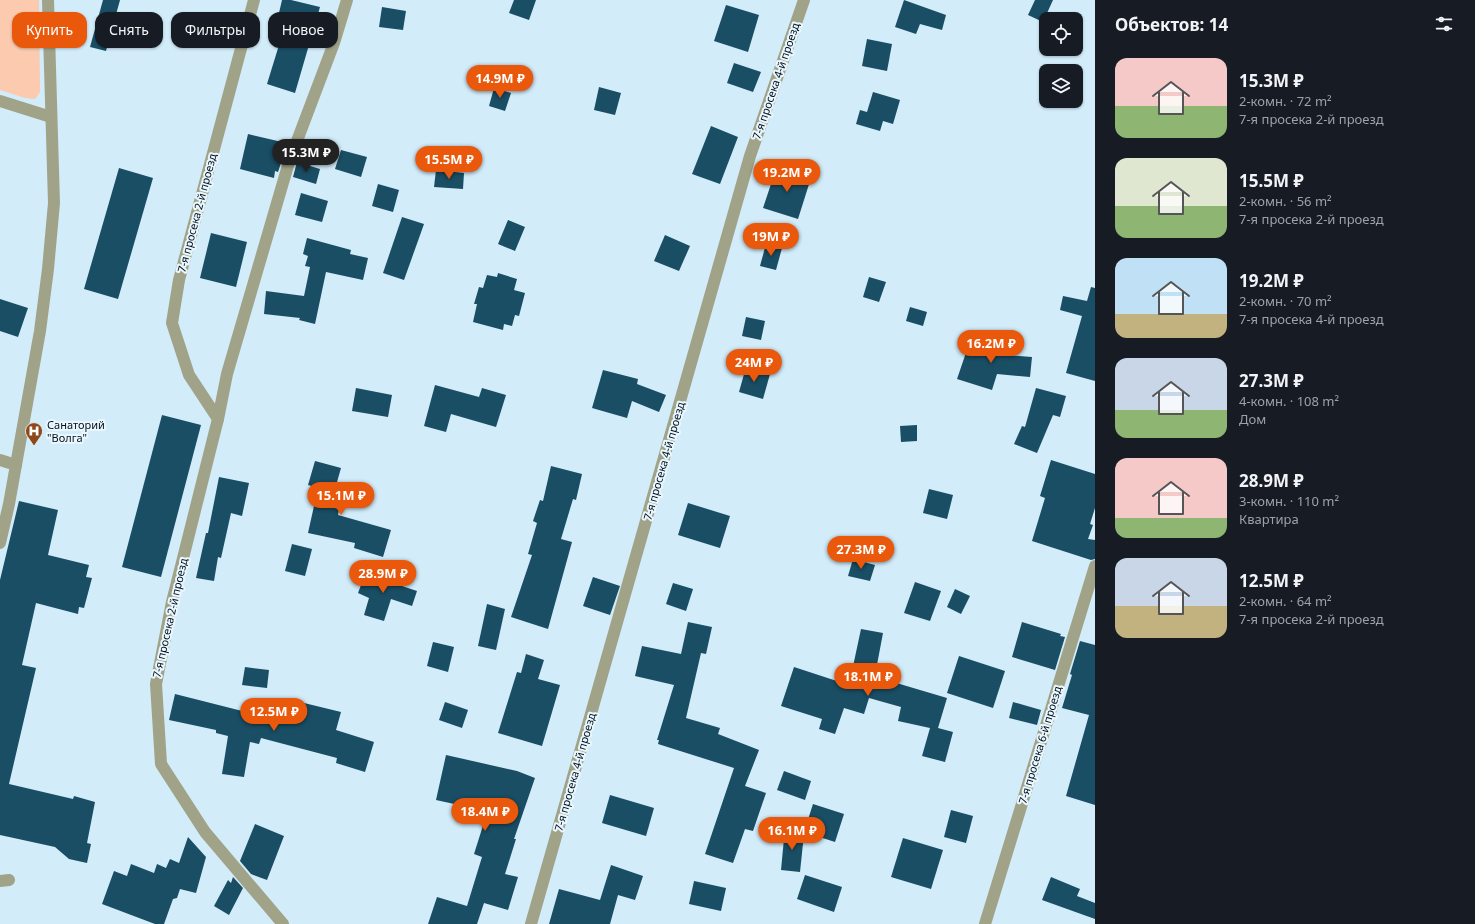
<!DOCTYPE html>
<html lang="ru">
<meta charset="utf-8">
<style>
:root{--surface:#171b24;--page:#20242c;--text:#f1f3f6;--muted:#9ea1a6;--accent:#ea580c}
body{margin:0;font-family:"Noto Sans",sans-serif;background:var(--page);color:var(--text);height:100vh;display:flex;flex-direction:column;font-size:15px;white-space:nowrap}
*{box-sizing:border-box;margin:0}
p{font-size:13px;color:var(--muted)}
.icon{flex:none;width:22px;height:22px;fill:none;stroke:currentColor;stroke-width:2;stroke-linecap:round;stroke-linejoin:round}
.map{position:relative;flex:1;overflow:hidden}
.sheet{display:flex;flex-direction:column;background:var(--surface);width:380px}
.sheet>*{flex:none}
.banner{position:absolute;left:12px;top:12px;width:380px;height:36px;display:flex;gap:8px}
.buttons{position:absolute;left:1039px;top:12px;display:grid;gap:8px}
.buttons a{display:grid;place-items:center;width:44px;height:44px;border-radius:8px;background:var(--surface);box-shadow:0 1px 3px #0004;font-size:20px}
.price{position:absolute;translate:-50% -34px;padding:0 9px;border-radius:14px;background:var(--accent);color:#fff;font-size:13px;line-height:26px;filter:drop-shadow(0 1px 2px #0008)}
.price::after{content:'';position:absolute;left:50%;top:24px;width:12px;height:9px;margin-left:-6px;background:inherit;clip-path:polygon(0 0,100% 0,50% 100%)}
.price.on{background:#222;color:#fff}
ul{padding:0;list-style:none}
li{display:flex;align-items:center;gap:12px;height:100px;padding:0 20px}
li span{display:grid;place-items:center;flex:none;width:112px;height:80px;border-radius:12px;color:#555}
li>.icon{margin-inline-start:auto}
span .icon{width:48px;height:48px;fill:#fffc;stroke-width:1}
li b{font-size:17px}
h2{display:flex;justify-content:space-between;align-items:center;height:48px;padding:0 20px;font-size:17px}
.tag{padding:0 14px;border-radius:12px;background:var(--surface);box-shadow:0 1px 3px #0004;font-size:14px;line-height:36px}
.tag.on{background:var(--accent);color:#fff}
main{display:flex;flex:1;min-height:0}
.map>svg:first-child{display:block}
.green{fill:#fbcaaf}
.building{fill:#194e65}
.lines{fill:none;stroke-linecap:round;stroke-linejoin:round}
.lane{stroke:#a1a389;stroke-width:12}
.street{stroke:#a1a389;stroke-width:12}
.labels{text-anchor:middle;stroke-width:4;stroke-linejoin:round;paint-order:stroke}
.street-label{font-size:11px;fill:#00111d;stroke:#eaf7fe}
.poi-label{font-size:11px;fill:#00111d;stroke:#eaf7fe;text-anchor:start}
</style>
<main>
<div class="map">
<svg width="1095" height="924" viewBox="0 0 1095 924">
<rect width="100%" height="100%" fill="#d2ecfa"/>
<path class="green" d="M0,0h39l1,92 -5,7 -10,-1 -25,-8z"/>
<g class="building">
<path d="M103,0h17l-14,51 -16,-4z"/>
<path d="M282,0h9l29,7 -25,86 -28,-9 16,-52 -8,-2z"/>
<path d="M514,0h22l-7,20 -20,-7z"/>
<path d="M904,0l42,15 -4,15 -22,-6 -4,10 -21,-7z"/>
<path d="M1035,0h18l-10,22 -15,-7z"/>
<path d="M726,5l33,10 -11,37 -34,-11z"/>
<path d="M382,7l24,4 -3,19 -24,-3z"/>
<path d="M867,39l25,5 -5,27 -25,-5z"/>
<path d="M734,63l27,9 -8,20 -26,-9z"/>
<path d="M599,87l22,6 -6,22 -21,-5z"/>
<path d="M494,88l17,5 -6,18 -16,-5z"/>
<path d="M873,92l27,8 -7,24 -10,-3 -3,10 -24,-7 4,-14 7,2z"/>
<path d="M711,126l27,11 -18,47 -28,-10z"/>
<path d="M248,134l34,8 -3,14 4,1 -5,15 -3,-1 -1,7 -34,-9z"/>
<path d="M341,150l26,7 -6,20 -26,-8z"/>
<path d="M297,162l23,7 -4,15 -23,-7z"/>
<path d="M782,167l16,5 -1,5 13,4 -12,38 -35,-11 12,-36 5,1z"/>
<path d="M119,168l34,10 -35,121 -34,-10z"/>
<path d="M436,170l28,3 -1,16 -29,-2z"/>
<path d="M378,184l21,6 -6,22 -21,-6z"/>
<path d="M301,193l27,8 -6,21 -27,-7z"/>
<path d="M402,217l22,7 -20,56 -21,-7z"/>
<path d="M508,220l17,7 -10,24 -17,-7z"/>
<path d="M211,233l36,9 -11,45 -36,-9z"/>
<path d="M665,235l25,11 -11,25 -25,-10z"/>
<path d="M307,238l44,12 -1,4 18,4 -5,22 -37,-8 -11,52 -16,-4 1,-2 -36,-4 2,-23 38,5 6,-29 -5,-1 3,-10 -5,-2z"/>
<path d="M766,244l16,4 -6,22 -16,-4z"/>
<path d="M498,273l19,6 -3,11 11,3 -6,23 -4,-1 -3,11 -8,-2 -1,6 -30,-8 4,-18h-3l5,-17 4,1 4,-13 10,2z"/>
<path d="M869,277l17,5 -7,20 -16,-5z"/>
<path d="M1091,287l4,1v93l-29,-8 16,-57 -22,-6 3,-14 24,5z"/>
<path d="M0,299l28,9 -10,29 -18,-6z"/>
<path d="M910,307l17,5 -4,14 -17,-5z"/>
<path d="M746,317l19,4 -4,19 -19,-4z"/>
<path d="M972,335l35,12 -3,8 28,2 -2,20 -33,-3 -5,16 -35,-11z"/>
<path d="M746,367l24,7 -7,25 -24,-7z"/>
<path d="M603,370l35,9 -1,5 29,11 -7,17 -27,-11 -5,17 -35,-10z"/>
<path d="M435,385l44,12 3,-9 24,7 -10,32 -45,-13 -5,18 -22,-6z"/>
<path d="M356,388l36,7 -4,22 -36,-6z"/>
<path d="M1036,388l30,8 -6,21 -7,-2 -16,38 -23,-9 8,-18 3,1z"/>
<path d="M162,415l39,10 -40,152 -39,-10z"/>
<path d="M917,425v16l-16,1 -1,-16z"/>
<path d="M1051,460l44,14v34l-5,16 3,1 -5,14 7,1v19l-4,1 -59,-19 13,-43 -5,-2z"/>
<path d="M315,461l26,7 -11,39 9,2 -1,6 53,15 -8,27 -29,-9 1,-5 -47,-10 10,-45 -10,-3z"/>
<path d="M551,466l31,8 -6,26 -3,-1 -12,40 11,3 -24,87 -37,-12 21,-62 -4,-1 9,-31 -4,-2 7,-21 3,1z"/>
<path d="M219,477l30,6 -7,33 -11,-3 -10,45 -3,-1 -4,24 -18,-3 10,-45h2z"/>
<path d="M929,489l24,6 -6,24 -24,-6z"/>
<path d="M19,501l39,9 -10,45 41,10 -3,12 6,1 -8,30 -5,-1 -1,7 -42,-11 -14,62 14,3 -27,116 64,15 1,-3 21,6 -8,41 4,1 -4,19 -18,-4 -14,-12 -55,-12v-255z"/>
<path d="M688,503l42,13 -10,32 -42,-13z"/>
<path d="M292,544l20,5 -7,27 -20,-5z"/>
<path d="M853,559l22,6 -5,16 -22,-5z"/>
<path d="M367,569l24,10 -1,3 27,9 -5,15 -21,-7 -7,22 -20,-6 5,-17 -11,-5z"/>
<path d="M593,577l27,9 -10,29 -27,-9z"/>
<path d="M915,582l26,9 -11,30 -26,-8z"/>
<path d="M673,583l20,6 -7,22 -20,-7z"/>
<path d="M955,589l15,7 -9,18 -14,-7z"/>
<path d="M487,604l18,5 -9,41 -18,-4z"/>
<path d="M688,622l24,5 -6,27 -5,-1 -15,65 34,10 -2,6 41,16 -14,36 21,7 -13,38 -8,-2 -12,34 -28,-9 29,-86 -76,-24 1,-4h-2l17,-55 -39,-9 7,-30 39,8z"/>
<path d="M1022,622l39,12 -1,2 5,1 -10,33 -43,-13z"/>
<path d="M861,629l22,4 -7,37 9,3 -2,6 64,19 -9,30 15,4 -8,30 -23,-6 8,-28 -32,-7 3,-14 -32,-9 -5,16 -20,-6 -9,26 -16,-5 3,-10 -41,-13 13,-39 55,18z"/>
<path d="M1080,641l15,4v160l-29,-9 23,-81 -27,-7 10,-33 -2,-1z"/>
<path d="M433,642l21,5 -6,25 -21,-6z"/>
<path d="M526,654l18,6 -6,19 22,6 -18,61 -44,-13 19,-61 4,1z"/>
<path d="M959,656l46,15 -12,37 -46,-15z"/>
<path d="M245,667l24,3 -2,18 -25,-3z"/>
<path d="M175,694l119,30 6,-22 41,10 -5,18 38,12 -9,30 -29,-9 1,-5 -76,-20 -2,6 -9,-2 -6,35 -22,-3 6,-38 -12,-3v-3l-47,-10z"/>
<path d="M445,702l23,8 -6,18 -23,-8z"/>
<path d="M1013,702l28,8 -4,15 -28,-7z"/>
<path d="M446,755l71,16 18,7 -21,61h2l-11,35 13,3 -10,33 -24,-7 -7,21h-49l9,-27 30,9 15,-49 -8,-3 12,-38 -10,-4 1,-3 -41,-9z"/>
<path d="M784,771l27,10 -6,19 -28,-10z"/>
<path d="M610,795l44,13 -8,28 -44,-13z"/>
<path d="M813,804l31,10 -9,28 -31,-10z"/>
<path d="M951,810l22,6 -7,27 -22,-6z"/>
<path d="M255,824l29,12 -17,44 -16,-6 -11,-13z"/>
<path d="M785,828l19,6 -4,38 -19,-2z"/>
<path d="M188,837l18,20 -10,36 -16,-4 -3,9 -4,1 -9,25h-9l-53,-20 12,-33 13,5 4,-12 23,9 3,-9 9,4 4,-9 9,4z"/>
<path d="M903,838l40,12 -12,39 -40,-12z"/>
<path d="M611,865l32,11 -8,24 -17,-5 -8,29h-61l10,-35 41,11z"/>
<path d="M805,875l37,12 -8,25 -37,-13z"/>
<path d="M233,877l10,11 -14,27 -15,-9 14,-26 3,3z"/>
<path d="M1051,877l29,12 -3,7 18,7v16l-53,-19z"/>
<path d="M694,881l32,7 -5,23 -32,-7z"/>
</g>
<g class="lines">
<g class="lane">
<path d="M0,101l51,16"/>
<path d="M0,460l16,5"/>
<path d="M0,543l9,-39 31,-173 8,-62 6,-66 -6,-203"/>
<path d="M0,881l9,-1"/>
</g>
<g class="street">
<path d="M254,0l-75,280 -7,43 17,52 29,44 -46,183 -16,82 5,80 44,68 78,92"/>
<path d="M218,419l9,-45 62,-212 45,-119 13,-43"/>
<path d="M531,924l219,-768 54,-156"/>
<path d="M985,924l110,-358"/>
</g>
</g>
<defs>
<g id="hospital-pin" transform="scale(0.9)"><path d="M0 17L-7.5 6A9.5 9.5 0 1 1 7.5 6Z" fill="#8d491c" stroke="#eaf7fe"/><path d="M-5-5h3v3.5h4V-5h3V5h-3V1.5h-4V5h-3Z" fill="#fff"/></g>
</defs>
<g fill-rule="evenodd">
<use href="#hospital-pin" x="34" y="431"/>
</g>
<g class="labels">
<g class="street-label">
<text transform="translate(776 81) rotate(-71)" y="4">7-я просека 4-й проезд</text>
<text transform="translate(197 213) rotate(-75)" y="4">7-я просека 2-й проезд</text>
<text transform="translate(664 461) rotate(-74)" y="4">7-я просека 4-й проезд</text>
<text transform="translate(170 618) rotate(-77)" y="4">7-я просека 2-й проезд</text>
<text transform="translate(1040 745) rotate(-73)" y="4">7-я просека 6-й проезд</text>
<text transform="translate(575 772) rotate(-74)" y="4">7-я просека 4-й проезд</text>
</g>
<g class="poi-label">
<text x="47" y="429">Санаторий<tspan x="47" dy="13">"Волга"</tspan></text>
</g>
</g>
</svg>
<div class="buttons">
<a><svg class="icon" aria-label="locate" viewBox="0 0 24 24"><circle cx="12" cy="12" r="6"/><path d="M12 2v4M12 18v4M2 12h4M18 12h4"/></svg></a>
<a><svg class="icon" aria-label="layers" viewBox="0 0 24 24"><path d="M12 4l9 5-9 5-9-5zM3 14l9 5 9-5"/></svg></a>
</div>
<b class="price" style="left:500px;top:99px">14.9M ₽</b>
<b class="price on" style="left:306px;top:173px">15.3M ₽</b>
<b class="price" style="left:449px;top:180px">15.5M ₽</b>
<b class="price" style="left:787px;top:193px">19.2M ₽</b>
<b class="price" style="left:771px;top:257px">19M ₽</b>
<b class="price" style="left:991px;top:364px">16.2M ₽</b>
<b class="price" style="left:754px;top:383px">24M ₽</b>
<b class="price" style="left:341px;top:516px">15.1M ₽</b>
<b class="price" style="left:861px;top:570px">27.3M ₽</b>
<b class="price" style="left:383px;top:594px">28.9M ₽</b>
<b class="price" style="left:868px;top:697px">18.1M ₽</b>
<b class="price" style="left:274px;top:732px">12.5M ₽</b>
<b class="price" style="left:485px;top:832px">18.4M ₽</b>
<b class="price" style="left:792px;top:851px">16.1M ₽</b>
<div class="banner">
<a class="tag on">Купить</a>
<a class="tag">Снять</a>
<a class="tag">Фильтры</a>
<a class="tag">Новое</a>
</div>
</div>
<section class="sheet">
<h2>Объектов: 14<svg class="icon" aria-label="filters" viewBox="0 0 24 24"><path d="M4 7h16M4 17h16"/><circle cx="9" cy="7" r="2"/><circle cx="15" cy="17" r="2"/></svg></h2>
<ul>
<li><span style="background:linear-gradient(#f6c9c9 60%,#8fb573 0)"><svg class="icon" aria-label="home" viewBox="0 0 24 24"><path d="M3 11l9-7 9 7M6 9v11h12V9"/></svg></span><div><b>15.3M ₽</b><p>2-комн. · 72 m²</p><p>7-я просека 2-й проезд</p></div></li>
<li><span style="background:linear-gradient(#dfe7d0 60%,#8fb573 0)"><svg class="icon" aria-label="home" viewBox="0 0 24 24"><path d="M3 11l9-7 9 7M6 9v11h12V9"/></svg></span><div><b>15.5M ₽</b><p>2-комн. · 56 m²</p><p>7-я просека 2-й проезд</p></div></li>
<li><span style="background:linear-gradient(#bfe0f5 70%,#c2b280 0)"><svg class="icon" aria-label="home" viewBox="0 0 24 24"><path d="M3 11l9-7 9 7M6 9v11h12V9"/></svg></span><div><b>19.2M ₽</b><p>2-комн. · 70 m²</p><p>7-я просека 4-й проезд</p></div></li>
<li><span style="background:linear-gradient(#c9d6e8 65%,#8fb573 0)"><svg class="icon" aria-label="home" viewBox="0 0 24 24"><path d="M3 11l9-7 9 7M6 9v11h12V9"/></svg></span><div><b>27.3M ₽</b><p>4-комн. · 108 m²</p><p>Дом</p></div></li>
<li><span style="background:linear-gradient(#f6c9c9 75%,#8fb573 0)"><svg class="icon" aria-label="home" viewBox="0 0 24 24"><path d="M3 11l9-7 9 7M6 9v11h12V9"/></svg></span><div><b>28.9M ₽</b><p>3-комн. · 110 m²</p><p>Квартира</p></div></li>
<li><span style="background:linear-gradient(#c9d6e8 60%,#c2b280 0)"><svg class="icon" aria-label="home" viewBox="0 0 24 24"><path d="M3 11l9-7 9 7M6 9v11h12V9"/></svg></span><div><b>12.5M ₽</b><p>2-комн. · 64 m²</p><p>7-я просека 2-й проезд</p></div></li>
</ul>
</section>
</main>
